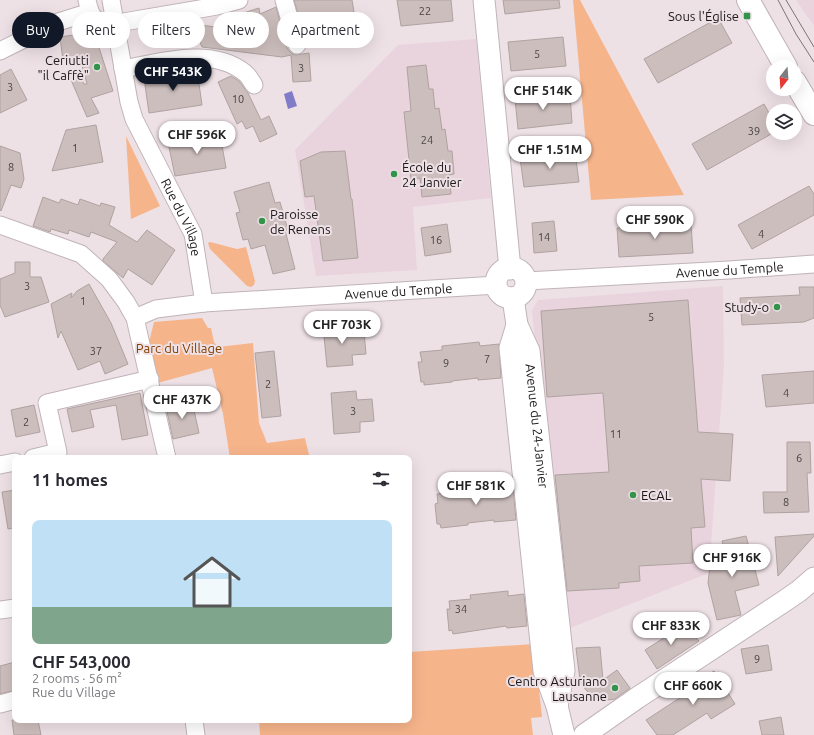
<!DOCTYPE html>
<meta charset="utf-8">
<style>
:root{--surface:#fff;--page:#f7f7f7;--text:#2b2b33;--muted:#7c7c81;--accent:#111827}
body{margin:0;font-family:Ubuntu,sans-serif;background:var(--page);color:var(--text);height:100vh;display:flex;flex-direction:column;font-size:15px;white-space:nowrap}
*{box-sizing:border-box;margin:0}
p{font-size:13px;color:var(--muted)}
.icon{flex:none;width:22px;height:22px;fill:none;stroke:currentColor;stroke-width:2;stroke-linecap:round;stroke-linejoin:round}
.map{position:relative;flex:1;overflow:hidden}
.sheet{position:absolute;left:12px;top:455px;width:400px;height:268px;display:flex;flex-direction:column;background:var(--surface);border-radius:8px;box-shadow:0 4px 16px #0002}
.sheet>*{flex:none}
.banner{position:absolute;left:12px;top:12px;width:400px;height:36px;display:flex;gap:8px}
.needle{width:26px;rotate:197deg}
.fabs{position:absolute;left:766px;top:60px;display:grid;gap:8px}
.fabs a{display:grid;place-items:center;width:36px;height:36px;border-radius:50%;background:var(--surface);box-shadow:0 4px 16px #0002;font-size:20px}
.price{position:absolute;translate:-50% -34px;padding:0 9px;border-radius:14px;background:#fff;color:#222;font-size:13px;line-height:26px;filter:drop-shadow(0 1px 2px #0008)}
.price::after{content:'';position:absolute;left:50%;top:24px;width:12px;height:9px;margin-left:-6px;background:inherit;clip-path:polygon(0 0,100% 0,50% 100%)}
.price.on{background:var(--accent);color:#fff}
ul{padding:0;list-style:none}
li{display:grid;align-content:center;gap:8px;height:212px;padding:0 20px}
li span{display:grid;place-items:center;height:124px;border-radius:8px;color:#555}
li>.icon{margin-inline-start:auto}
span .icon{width:72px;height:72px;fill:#fffc;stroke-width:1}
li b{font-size:17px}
h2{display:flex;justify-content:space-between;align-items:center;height:48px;padding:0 20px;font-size:17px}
.chip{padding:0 14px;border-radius:18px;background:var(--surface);box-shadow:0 4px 16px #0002;font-size:14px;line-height:36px}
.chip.on{background:var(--accent);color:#fff}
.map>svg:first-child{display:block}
.built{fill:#e9d4dd}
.green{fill:#f6b48b}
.water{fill:#817cc8}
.building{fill:#ccbebd;stroke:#afa2a1}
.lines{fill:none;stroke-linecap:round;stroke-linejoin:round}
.minor-casing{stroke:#c0b4b9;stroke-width:19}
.tertiary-casing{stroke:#c0b4b9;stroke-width:23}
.secondary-casing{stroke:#c0b4b9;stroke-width:24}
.minor{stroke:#fff;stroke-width:17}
.tertiary{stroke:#fff;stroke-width:21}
.secondary{stroke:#fff;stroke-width:22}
.tram{stroke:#7b7376;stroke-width:1}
.poi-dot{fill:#31944a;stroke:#eee1e6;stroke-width:1.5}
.labels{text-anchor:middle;stroke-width:4;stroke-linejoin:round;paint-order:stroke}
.number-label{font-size:11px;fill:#484243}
.poi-label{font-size:13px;fill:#1c181a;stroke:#eee1e6;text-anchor:end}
.street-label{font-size:13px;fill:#1c181a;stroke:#eee1e6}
.park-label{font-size:13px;fill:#833e00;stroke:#eee1e6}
</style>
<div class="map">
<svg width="814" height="735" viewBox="0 0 814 735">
<rect width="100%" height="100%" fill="#eee1e6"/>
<g class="built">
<path d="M796,0h18v25l-8,-10z"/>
<path d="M476,39l15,159 -78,9 4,63 -101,6 -21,-126 103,-105z"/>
<path d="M723,286l1,79 -15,208 -144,57 -33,-319 6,-11z"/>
</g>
<g class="green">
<path d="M573,0h7l104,195 -93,5z"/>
<path d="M126,136l34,70 -29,13z"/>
<path d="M210,242l27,7 9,-2 9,34 -1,4 -3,2 -4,-1 -37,-37 -2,-6z"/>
<path d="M202,318l6,10h3l3,14 4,5 35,-4 6,80 8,20 38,-5 4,17h9l1,3h-53l-2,-2 -11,2h-23l-7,-44 -11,-46 -54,15 -11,-33 7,-28z"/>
<path d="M534,644l8,73 -11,1 2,17h-273l-1,-15h150v-68z"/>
</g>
<path class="water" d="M292,91l5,15 -9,3 -4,-15z"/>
<g class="building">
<path d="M294,0h58l2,12 -54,9z"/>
<path d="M397,0h54l2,21 -52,5z"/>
<path d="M503,0h56l1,8 -55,6z"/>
<path d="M276,7l11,41 3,4 3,2h-1l3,1 14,-2 2,28 -18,1 -2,-27 -9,2 -80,-10 -10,-23 40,5 -4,-11 31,-10 1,6z"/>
<path d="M718,18l14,25 -74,40 -14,-24z"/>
<path d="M94,32l19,59 -22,7 8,15 -12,4 -19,-44 9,-4 7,15h3l-7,-26 -17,3 -3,-24z"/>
<path d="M563,37l3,29 -55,5 -3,-29z"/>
<path d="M426,65l3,24h4l2,20 4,-1 3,22 3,-1 3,22h4l2,23 -5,1 2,19 -29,3 -2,-19 -9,1 -7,-67 7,-1 -4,-44z"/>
<path d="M11,69l16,31 -27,13v-38z"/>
<path d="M197,70l5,35 -53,8 -5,-35z"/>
<path d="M231,76l8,5 9,12 13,27 8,-4 8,18 -17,8 -7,-16 -7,3 -4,-8 -5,3 -19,-42z"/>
<path d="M570,95l2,28 -54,6 -3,-30z"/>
<path d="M764,104l9,16v13l-66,37 -15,-26z"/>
<path d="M96,125l7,37 -51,9 14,-41z"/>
<path d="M220,134l6,34 -51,8 -7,-34z"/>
<path d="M0,146l20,7 4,26 -3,9 -10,-3 -10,26 -1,-1z"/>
<path d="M345,151l6,48h1l6,59 -35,3 -9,-65 -9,1 -5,-36 21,-9z"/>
<path d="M575,152l4,30 -55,5 -4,-29z"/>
<path d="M269,182l6,21 5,-1 8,28h-3l10,39 -22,5 -8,-29 -14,4 -3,-10 -5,1 -7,-27 4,-1 -6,-20z"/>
<path d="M809,186l5,8v21l-62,34 -14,-24z"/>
<path d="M43,197l16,6 2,-4 17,6 2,-6 20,7 1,-3 14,4 -6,18 28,17 10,-12 28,20 -23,35 -24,-16 -5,9 -20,-17v-2l14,-17 -26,-10 -2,5 -20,-7 -1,4 -17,-5 -1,3 -17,-6z"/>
<path d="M554,221l3,30 -23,2 -2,-30z"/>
<path d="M447,224l4,28 -26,4 -4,-28z"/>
<path d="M691,224l2,29 -74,4 -2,-29z"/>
<path d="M15,262h15v15h11l8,25 -44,15 -5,-12v-26l15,-6z"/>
<path d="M89,284l22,39 17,41 -23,10 -5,-13 -22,9 -17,-39 -3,7 -7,-34 21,-11 -1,5 6,-7z"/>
<path d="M799,287h15v31l-10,4 -62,3 -2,-27 60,-3z"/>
<path d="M688,300l10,132 35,2 -3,47 -29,-2 4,48 -14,1 2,35 -54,3 1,15 -21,2v5l-52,3 -12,-116 54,-3 -6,-79 -56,4 -6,-86z"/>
<path d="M349,324l1,9 14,-1 2,22 -14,1 1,10 -26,2 -4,-41z"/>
<path d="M479,342l1,4 19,-2 2,34 -23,2v-2l-26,3v1l-28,3v-3h-3l-3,-20h4l-2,-10 22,-2v-4z"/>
<path d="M274,351l7,65 -19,2 -7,-65z"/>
<path d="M814,371v32l-48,4 -4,-32z"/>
<path d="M356,391l1,9 15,-1 2,22 -14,1v10l-26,2 -3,-41z"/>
<path d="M140,393l8,42 -26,5 -6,-35 -26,5 4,17 -22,5 -5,-23z"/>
<path d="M192,401l7,32 -26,6 -7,-32z"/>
<path d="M34,405l6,27 -24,5 -5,-27z"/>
<path d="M787,442h23l1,31h-4l2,39 -45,1 -1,-21h24z"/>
<path d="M496,484l1,4 16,-1 3,33 -22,2v-2l-26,3v2l-27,3 -1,-4h-3l-2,-20 3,-1 -1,-9 21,-2v-4z"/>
<path d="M15,490v38l-7,1 -6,-37z"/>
<path d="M814,534v2l-36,40 -3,-39z"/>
<path d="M746,536l13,49 -24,6 6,24 -24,5 -9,-37 2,-17 17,-5 -5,-20z"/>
<path d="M508,591v5l16,-2 3,32 -20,2 -1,-2 -53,8 -1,-4 -3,1 -2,-22h3l-1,-8 22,-2 -1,-4z"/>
<path d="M684,625l15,16 -42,28 -12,-19z"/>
<path d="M768,645l4,25 -26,4 -5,-25z"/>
<path d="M600,647l3,33 14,-10 13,18 -15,11 -7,1 -15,-3 -8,-8 -5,-9 -4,-32z"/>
<path d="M15,662v28l-15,4v-28z"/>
<path d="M714,671l21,33 -24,15 -4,-6 -34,22h-16l-11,-15 46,-30 -2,-4z"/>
<path d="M781,717l3,18h-22l-3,-14z"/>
<path d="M12,720h26l3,15h-27z"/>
</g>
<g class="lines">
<g class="minor-casing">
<g id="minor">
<path d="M87,0c3,14 5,19 19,25l111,-19 22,-6"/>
<path id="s1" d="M111,0l18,102 5,17 59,115 11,69"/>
<path d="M284,0l13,45"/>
<path d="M0,51l58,-29 32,-10"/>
<path d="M123,69c37,-7 90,-23 122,4 4,3 6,8 9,12"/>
<path d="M0,225l81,29 28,25 17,23 9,16 32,140"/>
<path id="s2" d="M526,281l203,-11 85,-6"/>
<path id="s3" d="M135,318l21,-9 48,-6 293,-18"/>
<path d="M33,458l25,-6 -11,-49 103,-24"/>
<path d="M0,465l15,-3"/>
<path d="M0,610l15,-2"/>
<path d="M0,704l15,-4"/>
<path d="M194,720l2,15"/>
</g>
</g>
<g class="tertiary-casing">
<g id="tertiary">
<path d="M484,0l26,269"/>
<circle cx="511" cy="283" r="15"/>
<path d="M513,298l4,27 -7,23 34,323 13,35 7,29"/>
<path id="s4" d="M517,325l12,26 35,320 -7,35"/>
<path d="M584,735l53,-37 146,-96 16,-11 15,-13"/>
</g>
</g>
<g class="secondary-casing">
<g id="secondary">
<path d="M748,0l38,67"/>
<path d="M795,82l19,32"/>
</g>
</g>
<use href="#minor" class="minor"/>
<use href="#tertiary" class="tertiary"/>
<use href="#secondary" class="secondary"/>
<g class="tram">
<path d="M778,0l18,34 18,28"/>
<path d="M786,0l28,47"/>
</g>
</g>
<g class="poi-dot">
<rect x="743" y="12" width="8" height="8" rx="2"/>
<circle cx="97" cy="67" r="4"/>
<circle cx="394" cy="174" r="4"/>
<circle cx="262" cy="221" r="4"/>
<circle cx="777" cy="307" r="4"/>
<circle cx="633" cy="495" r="4"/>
<circle cx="615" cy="688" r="4"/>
</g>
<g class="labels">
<g class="number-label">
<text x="425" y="15">22</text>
<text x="537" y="58">5</text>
<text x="301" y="72">3</text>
<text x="10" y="91">3</text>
<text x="238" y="103">10</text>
<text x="754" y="135">39</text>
<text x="427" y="144">24</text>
<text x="75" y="152">1</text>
<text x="11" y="171">8</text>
<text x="761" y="238">4</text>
<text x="544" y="241">14</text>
<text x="436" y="244">16</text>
<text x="27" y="290">3</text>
<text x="83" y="305">1</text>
<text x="651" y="321">5</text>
<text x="96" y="355">37</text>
<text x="487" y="363">7</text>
<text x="446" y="367">9</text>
<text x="268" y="388">2</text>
<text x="786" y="397">4</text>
<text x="353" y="415">3</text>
<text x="26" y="426">2</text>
<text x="616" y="438">11</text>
<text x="799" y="462">6</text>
<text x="786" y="506">8</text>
<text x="461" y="613">34</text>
<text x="757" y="663">9</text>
</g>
<g class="poi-label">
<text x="739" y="21">Sous l'Église</text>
<text x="89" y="65">Ceriutti<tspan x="89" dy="15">"il Caffè"</tspan></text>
<text x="402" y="172" text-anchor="start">École du<tspan x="402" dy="15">24 Janvier</tspan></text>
<text x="270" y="219" text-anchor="start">Paroisse<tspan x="270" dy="15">de Renens</tspan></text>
<text x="769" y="312">Study-o</text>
<text x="641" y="500" text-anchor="start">ECAL</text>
<text x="607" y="686">Centro Asturiano<tspan x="607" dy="15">Lausanne</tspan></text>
</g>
<g class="street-label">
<text dy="5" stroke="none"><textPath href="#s1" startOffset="231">Rue du Village</textPath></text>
<text dy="5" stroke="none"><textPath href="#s2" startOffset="204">Avenue du Temple</textPath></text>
<text dy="5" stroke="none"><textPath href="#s3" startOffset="266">Avenue du Temple</textPath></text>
<text dy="5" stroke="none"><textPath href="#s4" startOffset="104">Avenue du 24-Janvier</textPath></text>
</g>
<g class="park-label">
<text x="179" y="353">Parc du Village</text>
</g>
</g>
</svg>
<div class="fabs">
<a><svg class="needle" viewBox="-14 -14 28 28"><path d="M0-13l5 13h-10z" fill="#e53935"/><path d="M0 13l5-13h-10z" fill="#7c7c81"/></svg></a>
<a><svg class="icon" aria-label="layers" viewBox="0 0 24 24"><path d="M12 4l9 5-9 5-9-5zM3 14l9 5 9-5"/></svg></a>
</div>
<b class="price on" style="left:173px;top:92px">CHF 543K</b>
<b class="price" style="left:543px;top:111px">CHF 514K</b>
<b class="price" style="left:197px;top:155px">CHF 596K</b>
<b class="price" style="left:550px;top:170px">CHF 1.51M</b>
<b class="price" style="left:655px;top:240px">CHF 590K</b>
<b class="price" style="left:342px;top:345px">CHF 703K</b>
<b class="price" style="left:182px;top:420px">CHF 437K</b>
<b class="price" style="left:476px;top:506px">CHF 581K</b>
<b class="price" style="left:732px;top:578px">CHF 916K</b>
<b class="price" style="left:671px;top:646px">CHF 833K</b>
<b class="price" style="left:693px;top:706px">CHF 660K</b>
<div class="banner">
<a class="chip on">Buy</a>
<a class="chip">Rent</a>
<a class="chip">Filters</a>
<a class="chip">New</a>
<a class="chip">Apartment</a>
</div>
<section class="sheet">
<h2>11 homes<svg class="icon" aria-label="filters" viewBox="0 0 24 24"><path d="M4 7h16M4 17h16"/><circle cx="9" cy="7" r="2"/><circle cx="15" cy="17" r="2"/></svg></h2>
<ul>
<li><span style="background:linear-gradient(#bfe0f5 70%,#7fa58c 0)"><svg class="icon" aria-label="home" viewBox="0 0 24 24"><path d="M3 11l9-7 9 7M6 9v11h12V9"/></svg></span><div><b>CHF 543,000</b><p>2 rooms · 56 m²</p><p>Rue du Village</p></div></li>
</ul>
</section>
</div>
